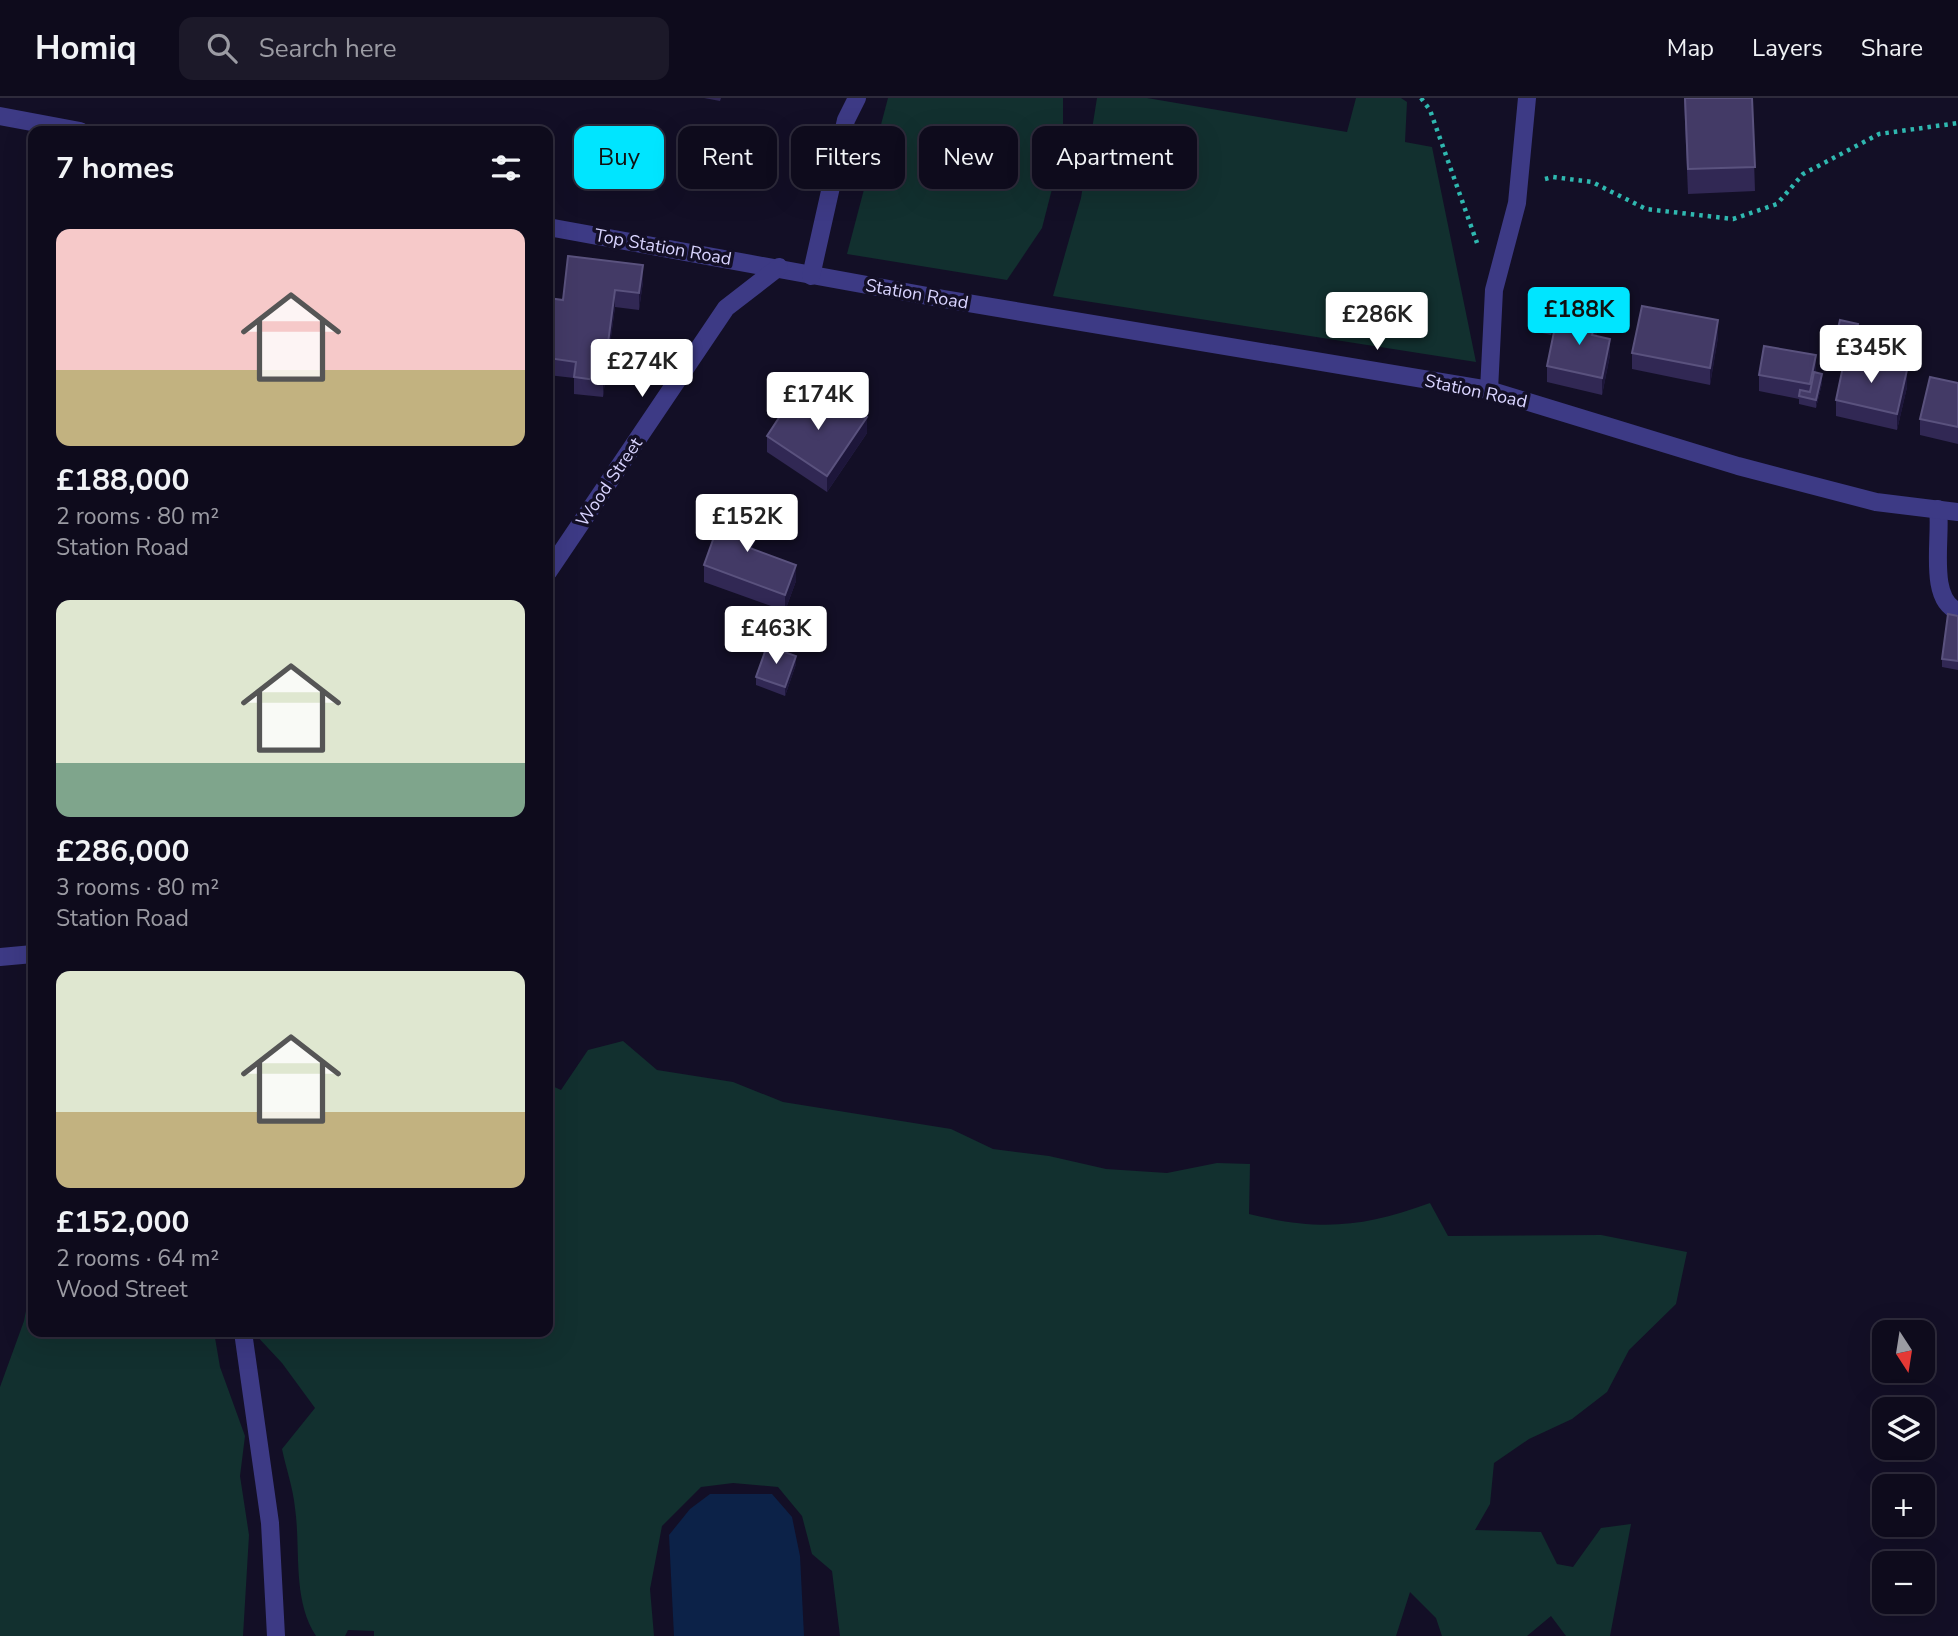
<!DOCTYPE html>
<meta charset="utf-8">
<style>
:root{--surface:#0e0b1c;--page:#1c1929;--text:#f1f3f6;--muted:#9b9ba3;--line:#2e2b3b;--accent:#00e5ff}
body{margin:0;font-family:"Nunito Sans",sans-serif;background:var(--page);color:var(--text);height:100vh;display:flex;flex-direction:column;font-size:26px;white-space:nowrap}
*{box-sizing:border-box;margin:0}
p{font-size:23px;color:var(--muted)}
.icon{flex:none;width:38px;height:38px;fill:none;stroke:currentColor;stroke-width:2;stroke-linecap:round;stroke-linejoin:round}
.map{position:relative;flex:1;overflow:hidden}
.side{position:absolute;left:28px;top:28px;width:525px;height:1211px;display:flex;flex-direction:column;background:var(--surface);border-radius:14px;box-shadow:0 7px 28px #0002,0 0 0 2px var(--line)}
.side>*{flex:none}
.banner{position:absolute;left:574px;top:28px;width:665px;height:63px;display:flex;gap:14px}
.needle{width:46px;rotate:168deg}
.controls{position:absolute;left:1872px;top:1222px;display:grid;gap:14px}
.controls a{display:grid;place-items:center;width:63px;height:63px;border-radius:14px;background:var(--surface);box-shadow:0 7px 28px #0002,0 0 0 2px var(--line);font-size:35px}
.price{position:absolute;translate:-50% -60px;padding:0 16px;border-radius:7px;background:#fff;color:#222;font-size:23px;line-height:46px;filter:drop-shadow(0 2px 4px #0008)}
.price::after{content:'';position:absolute;left:50%;top:42px;width:21px;height:16px;margin-left:-10px;background:inherit;clip-path:polygon(0 0,100% 0,50% 100%)}
.price.selected{background:var(--accent);color:#111}
ul{padding:0;list-style:none}
li{display:grid;align-content:center;gap:14px;height:371px;padding:0 28px}
li span{display:grid;place-items:center;height:217px;border-radius:14px;color:#555}
li>.icon{margin-inline-start:auto}
span .icon{width:126px;height:126px;fill:#fffc;stroke-width:1}
li b{font-size:30px}
h2{display:flex;justify-content:space-between;align-items:center;height:84px;padding:0 28px;font-size:30px}
.chip{padding:0 24px;border-radius:14px;background:var(--surface);box-shadow:0 7px 28px #0002,0 0 0 2px var(--line);font-size:24px;line-height:63px}
.chip.selected{background:var(--accent);color:#111}
header{display:flex;align-items:center;gap:42px;box-sizing:border-box;height:98px;padding:0 35px;background:var(--surface);border-bottom:2px solid var(--line)}
header strong{font-size:33px}
nav{display:flex;gap:38px;margin-inline-start:auto;font-size:24px}
.search{width:490px;height:63px;background:var(--page);display:flex;align-items:center;gap:18px;box-sizing:border-box;padding:0 24px;border-radius:14px;color:var(--muted);font-size:26px}
.map>svg:first-child{display:block}
.green{fill:#12302f}
.water{fill:#0c2248}
.lines{fill:none;stroke-linecap:round;stroke-linejoin:round}
.path{stroke:#2fb8b0;stroke-width:4.5;stroke-dasharray:3.5 5;stroke-linecap:butt}
.service{stroke:#3d3a85;stroke-width:18}
.minor{stroke:#3d3a85;stroke-width:18}
.wall{fill:#312854}
.shaded-wall{fill:#1d163a}
.building{fill:#433a66;stroke:#5a527e;stroke-width:2}
.labels{text-anchor:middle;stroke-width:7;stroke-linejoin:round;paint-order:stroke}
.street-label{font-size:18px;fill:#d9d4ff;stroke:#130f26}
</style>
<header>
<strong>Homiq</strong>
<div class="search"><svg class="icon" aria-label="search" viewBox="0 0 24 24"><circle cx="10" cy="10" r="6"/><path d="M15 15l6 6"/></svg>Search here</div>
<nav><a>Map</a><a>Layers</a><a>Share</a></nav>
</header>
<div class="map">
<svg width="1958" height="1538" viewBox="0 0 1958 1538">
<rect width="100%" height="100%" fill="#130f26"/>
<g class="green">
<path d="M888,0h175v48l-21,82 -35,52 -160,-26z"/>
<path d="M1097,0h50l200,34 9,-34h45l6,4 -2,40 27,5 44,215 -423,-66 28,-98z"/>
<path d="M623,943l34,29 76,12 50,20 168,27 42,20 56,7 57,13 61,4 50,-10 33,1 -1,50c70,17 113,14 181,-11l18,33 153,-1 86,17 -11,52 -47,46 -22,42 -35,27 -43,20 -35,24 -4,41 -15,26 66,2 16,32 16,3 28,-39 30,-4 -21,112h-44l-15,-20 -24,20h-85l-6,-18 -26,-26 -14,44h-556l-8,-65 -20,-17 -10,-38 -24,-29 -45,-4 -32,4 -39,39 -12,63 4,47h-280v-5l-26,-1 -3,6h-29c-24,-37 -15,-86 -21,-128 -2,-20 -9,-40 -13,-59l33,-41 -33,-45 -29,-31h295v-248l13,6 27,-40z"/>
<path d="M33,1177v57h181l6,35 25,69 -5,40 9,59 -6,101h-243v-249l24,-66z"/>
</g>
<path class="water" d="M710,1396h62l20,23 8,39 4,80h-130l-5,-101 21,-26z"/>
<g class="lines">
<g class="path">
<path d="M1421,0l9,12 47,133"/>
<path d="M1545,81l8,-2 39,5 54,27 87,10 44,-15 26,-30 76,-40 79,-11"/>
</g>
<g class="service">
<path d="M1489,292l5,-100 23,-87 10,-105"/>
<path d="M1938,411c4,27 -11,91 20,102"/>
<path d="M243,1234l27,191 6,113"/>
</g>
<g class="minor">
<path d="M0,18l80,15"/>
<path d="M548,129l396,72 545,91 249,76 138,36 82,10"/>
<path d="M811,178l35,-156 11,-22"/>
<path d="M548,474l178,-264 53,-41"/>
<path d="M0,859l33,-3"/>
</g>
</g>
<g class="wall">
<path d="M704,0h17l-1,3z"/>
<path d="M1684,0h68l3,93 -67,3z"/>
<path d="M643,184l-4,28 -24,-3 -12,90 -29,-3v-16l-26,-3v-73l15,-2z"/>
<path d="M1557,211l-6,26 -18,-4v-8z"/>
<path d="M1567,232l30,2 -1,4 14,19 -8,40 -55,-13v-16z"/>
<path d="M1858,235l-6,25 55,29 -10,43 -61,-14v-16l8,-36 -12,-2v-9z"/>
<path d="M1718,239l-8,48 -78,-16v-16z"/>
<path d="M1815,275l7,10 -6,25 -17,-4v-5l-40,-8v-16z"/>
<path d="M1958,285v61l-38,-9v-16z"/>
<path d="M867,335l-40,59 -60,-40v-16z"/>
<path d="M728,428l32,1 -8,22 44,32 -11,30 -81,-29v-17z"/>
<path d="M1958,518v54l-16,-3v-8z"/>
<path d="M796,566l-11,32 -29,-11v-8z"/>
</g>
<g class="shaded-wall">
<path d="M643,167v17l-4,28v-17z"/>
<path d="M615,192v17l-12,90v-16z"/>
<path d="M1557,203v8l-6,26v-8z"/>
<path d="M1597,217v17l-5,20v-17z"/>
<path d="M1718,222v17l-8,48v-17z"/>
<path d="M1858,226v9l-8,33v-9z"/>
<path d="M1610,241v16l-8,40v-17z"/>
<path d="M1816,257v17l-6,28v-16z"/>
<path d="M1907,272v17l-10,43v-16z"/>
<path d="M1822,276v9l-6,25v-8z"/>
<path d="M867,319v16l-40,59v-16z"/>
<path d="M760,413v16l-13,37v-17z"/>
<path d="M796,467v16l-11,30v-16z"/>
<path d="M796,558v8l-11,32v-9z"/>
</g>
<g class="building">
<path d="M1685,0h67l3,69 -67,2z"/>
<path d="M568,158l75,9 -4,28 -24,-3 -12,91 -29,-4 2,-15 -28,-4v-60l15,2z"/>
<path d="M1538,199l19,4 -6,26 -18,-4z"/>
<path d="M1642,208l76,14 -8,48 -78,-15z"/>
<path d="M1571,212l26,5 -5,20 18,4 -8,39 -55,-12 8,-39 12,3z"/>
<path d="M1840,222l18,4 -8,33 -18,-4z"/>
<path d="M1764,248l52,9 -6,29 -51,-9z"/>
<path d="M1845,259l62,13 -10,44 -61,-14z"/>
<path d="M1814,274l8,2 -6,26 -17,-4 1,-6 10,2z"/>
<path d="M1930,279l28,6v44l-38,-8z"/>
<path d="M829,294l38,25 -40,59 -60,-40 23,-35 23,15z"/>
<path d="M737,404l23,9 -13,36 49,18 -11,30 -81,-30 15,-42 9,3z"/>
<path d="M1948,516l10,2v45l-16,-2z"/>
<path d="M767,548l29,10 -11,31 -29,-10z"/>
</g>
<g class="labels">
<g class="street-label">
<text transform="translate(663 149) rotate(10)" y="6">Top Station Road</text>
<text transform="translate(917 196) rotate(10)" y="6">Station Road</text>
<text transform="translate(1476 293) rotate(12)" y="6">Station Road</text>
<text transform="translate(609 384) rotate(-56)" y="6">Wood Street</text>
</g>
</g>
</svg>
<div class="controls">
<a><svg class="needle" viewBox="-14 -14 28 28"><path d="M0-13l5 13h-10z" fill="#e53935"/><path d="M0 13l5-13h-10z" fill="#9b9ba3"/></svg></a>
<a><svg class="icon" aria-label="layers" viewBox="0 0 24 24"><path d="M12 4l9 5-9 5-9-5zM3 14l9 5 9-5"/></svg></a>
<a>+</a>
<a>−</a>
</div>
<b class="price selected" style="left:1579px;top:249px">£188K</b>
<b class="price" style="left:1377px;top:254px">£286K</b>
<b class="price" style="left:1871px;top:287px">£345K</b>
<b class="price" style="left:642px;top:301px">£274K</b>
<b class="price" style="left:818px;top:334px">£174K</b>
<b class="price" style="left:747px;top:456px">£152K</b>
<b class="price" style="left:776px;top:568px">£463K</b>
<div class="banner">
<a class="chip selected">Buy</a>
<a class="chip">Rent</a>
<a class="chip">Filters</a>
<a class="chip">New</a>
<a class="chip">Apartment</a>
</div>
<section class="side">
<h2>7 homes<svg class="icon" aria-label="filters" viewBox="0 0 24 24"><path d="M4 7h16M4 17h16"/><circle cx="9" cy="7" r="2"/><circle cx="15" cy="17" r="2"/></svg></h2>
<ul>
<li><span style="background:linear-gradient(#f6c9c9 65%,#c2b280 0)"><svg class="icon" aria-label="home" viewBox="0 0 24 24"><path d="M3 11l9-7 9 7M6 9v11h12V9"/></svg></span><div><b>£188,000</b><p>2 rooms · 80 m²</p><p>Station Road</p></div></li>
<li><span style="background:linear-gradient(#dfe7d0 75%,#7fa58c 0)"><svg class="icon" aria-label="home" viewBox="0 0 24 24"><path d="M3 11l9-7 9 7M6 9v11h12V9"/></svg></span><div><b>£286,000</b><p>3 rooms · 80 m²</p><p>Station Road</p></div></li>
<li><span style="background:linear-gradient(#dfe7d0 65%,#c2b280 0)"><svg class="icon" aria-label="home" viewBox="0 0 24 24"><path d="M3 11l9-7 9 7M6 9v11h12V9"/></svg></span><div><b>£152,000</b><p>2 rooms · 64 m²</p><p>Wood Street</p></div></li>
</ul>
</section>
</div>
